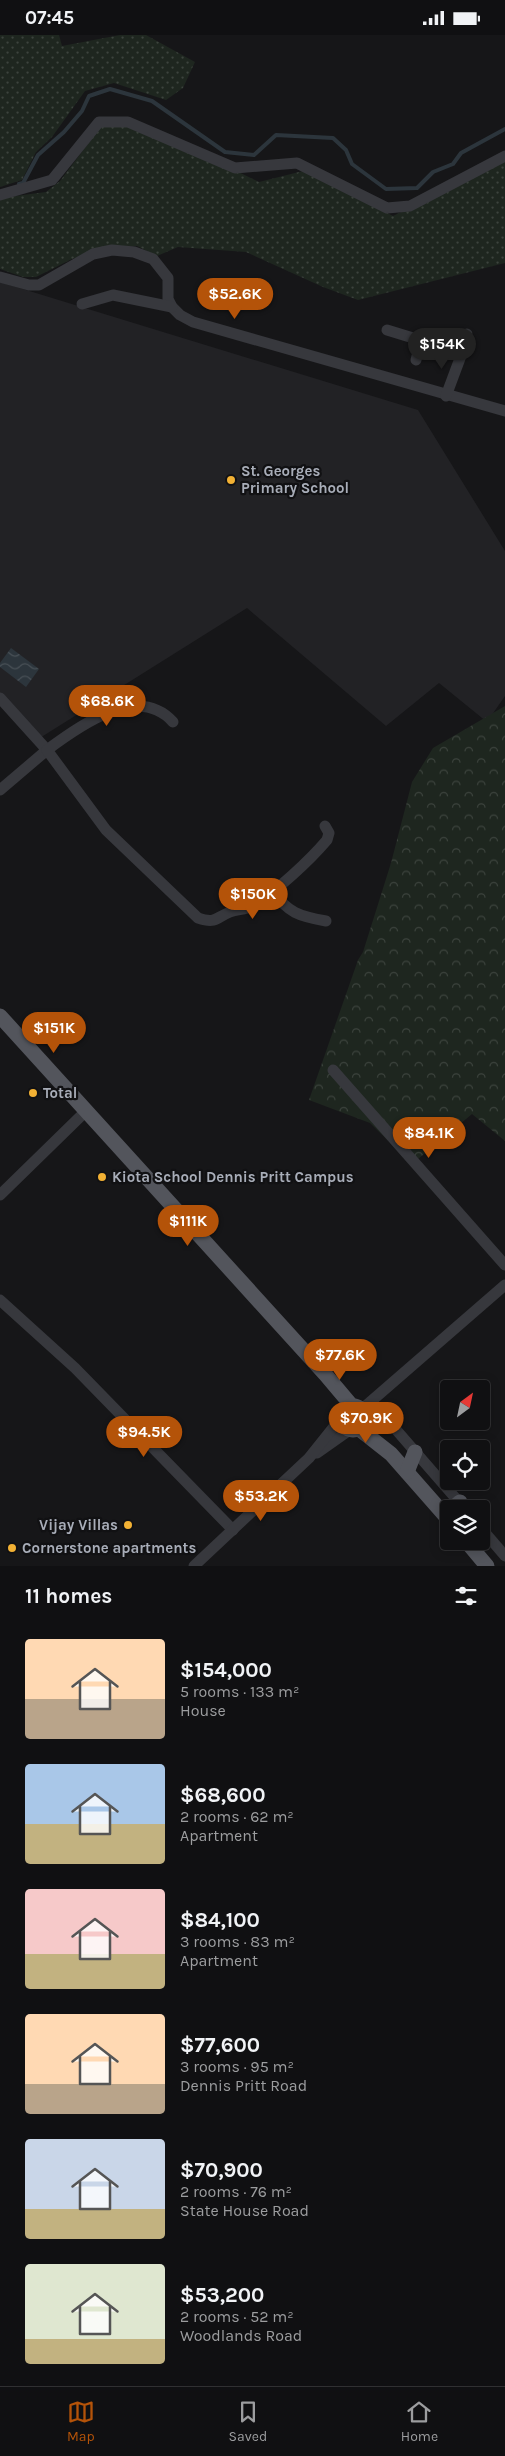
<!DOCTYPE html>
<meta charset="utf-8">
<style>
:root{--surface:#101012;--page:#19191b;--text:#f1f3f6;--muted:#9c9d9f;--line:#303032;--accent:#b45309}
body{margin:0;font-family:Karla,sans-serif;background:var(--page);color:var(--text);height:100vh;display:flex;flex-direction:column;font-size:19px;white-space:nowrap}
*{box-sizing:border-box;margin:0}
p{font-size:16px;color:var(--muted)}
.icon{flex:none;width:28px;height:28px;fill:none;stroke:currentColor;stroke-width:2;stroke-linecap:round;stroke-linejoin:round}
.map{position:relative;height:1531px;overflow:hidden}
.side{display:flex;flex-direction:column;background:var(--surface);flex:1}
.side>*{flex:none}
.needle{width:32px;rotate:33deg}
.tools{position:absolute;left:440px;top:1345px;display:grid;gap:10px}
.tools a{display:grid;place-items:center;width:50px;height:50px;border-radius:5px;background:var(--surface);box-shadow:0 2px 12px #0003,0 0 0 1px var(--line);font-size:25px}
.price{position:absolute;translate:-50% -42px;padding:0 11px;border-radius:18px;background:var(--accent);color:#fff;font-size:16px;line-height:32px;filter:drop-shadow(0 1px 2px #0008)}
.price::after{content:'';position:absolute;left:50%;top:30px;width:15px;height:11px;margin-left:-8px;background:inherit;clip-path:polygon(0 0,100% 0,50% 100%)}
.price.on{background:#222;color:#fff}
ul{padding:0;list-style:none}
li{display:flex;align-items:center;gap:15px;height:125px;padding:0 25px}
li span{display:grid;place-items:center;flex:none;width:140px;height:100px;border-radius:5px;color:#555}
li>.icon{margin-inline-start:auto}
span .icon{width:60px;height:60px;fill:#fffc;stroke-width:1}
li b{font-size:21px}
h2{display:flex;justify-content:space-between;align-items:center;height:60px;padding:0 25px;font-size:21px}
.status{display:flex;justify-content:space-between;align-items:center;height:35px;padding:0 25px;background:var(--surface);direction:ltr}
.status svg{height:14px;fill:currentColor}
.tabs{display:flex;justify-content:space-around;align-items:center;height:70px;border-top:1px solid var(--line);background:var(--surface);font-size:14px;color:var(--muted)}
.tabs a{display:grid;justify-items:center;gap:2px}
.tabs .on{color:var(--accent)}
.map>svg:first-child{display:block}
.built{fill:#222225}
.grass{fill:url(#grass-dots)}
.forest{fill:url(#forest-crowns)}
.water{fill:url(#water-waves)}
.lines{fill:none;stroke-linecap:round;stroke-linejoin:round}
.stream{stroke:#2c353c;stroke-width:4}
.minor{stroke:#37383d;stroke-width:11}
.major{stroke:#53555c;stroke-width:15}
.poi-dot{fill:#f2b134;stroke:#111113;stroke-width:2}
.labels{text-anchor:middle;stroke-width:4.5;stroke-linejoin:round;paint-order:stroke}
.poi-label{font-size:15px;font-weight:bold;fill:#a8adb8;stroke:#111113;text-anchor:start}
</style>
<div class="status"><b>07:45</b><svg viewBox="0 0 49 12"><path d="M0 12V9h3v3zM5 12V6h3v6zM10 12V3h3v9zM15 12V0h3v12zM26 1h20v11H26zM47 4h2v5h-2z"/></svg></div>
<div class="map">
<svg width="505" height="1531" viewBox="0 0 505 1531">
<defs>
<pattern id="grass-dots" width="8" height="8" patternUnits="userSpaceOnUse" patternTransform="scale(1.25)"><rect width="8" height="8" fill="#1e261f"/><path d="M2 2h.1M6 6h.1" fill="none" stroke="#3c433d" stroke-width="1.8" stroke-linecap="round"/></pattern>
<pattern id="forest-crowns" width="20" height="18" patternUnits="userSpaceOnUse" patternTransform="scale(1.25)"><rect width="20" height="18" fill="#1e261f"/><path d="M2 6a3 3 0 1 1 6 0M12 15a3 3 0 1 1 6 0" fill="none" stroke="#3c433d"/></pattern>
<pattern id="water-waves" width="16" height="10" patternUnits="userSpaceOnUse" patternTransform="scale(1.25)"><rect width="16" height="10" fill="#2c353c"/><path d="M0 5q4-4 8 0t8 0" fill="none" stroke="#485056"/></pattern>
</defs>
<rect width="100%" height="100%" fill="#161618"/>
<path class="built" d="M0,247l418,128 87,141v145l-18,26 -48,-39 -53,43 -139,-118 -212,133 -35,-36z"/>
<g class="grass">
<path d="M0,0h59l3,11 58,-11h26l49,27 -12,26 -17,12 -52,-17 -29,8 -33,46 -16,15 -14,28 -22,7z"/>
<path d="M116,87l79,29 64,31 48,-12 86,46 112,-55v102l-147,37 -35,-13 -77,-35 -68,-5 -21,9 -20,-10 -27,2 -38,11 -36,18h-13l-23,-8v-71l46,-6 14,-11 42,-56z"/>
</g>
<path class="forest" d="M505,671v435l-33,-27 -60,50 -42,-41 -61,-23 49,-140 5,-8 28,-89 21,-81 21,-34z"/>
<path class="water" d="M11,613l28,21 -13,18 -26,-20v-4z"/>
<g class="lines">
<path class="stream" d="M19,149l4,-1 15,-28 26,-23 18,-21 7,-15 21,-7 42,12 73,51 29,3 22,-20 57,3 13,12 6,14 34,25 31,-1 16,-16 20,-8 8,-11 44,-24"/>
<g class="minor">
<path d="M0,160l52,-15 47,-58h29l107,46 62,-5 90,45 23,-2 95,-50"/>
<path d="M0,242l29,8h10l54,-31 19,-4 22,2 19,7 15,19v21l4,8 8,8 13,7 312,89"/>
<path d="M82,269l31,-9 59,12"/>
<path d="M387,295l75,23 5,-19"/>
<path d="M416,325l5,-20"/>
<path d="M446,361l16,-43"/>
<path d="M0,663l47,52 -47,40"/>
<path d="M173,687c-35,-39 -94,4 -126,28l59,80 92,88c18,6 17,0 32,-6 7,-3 15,-2 22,-6 24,-14 58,-46 75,-66l2,-7 -4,-7"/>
<path d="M272,856c17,22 26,25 54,30"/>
<path d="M333,1035l172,195"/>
<path d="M0,1160l85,-83"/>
<path d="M0,1265l75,68 158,162"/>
<path d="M372,1367l93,107"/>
<path d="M361,1375l144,-125"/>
<path d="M317,1418l34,-24"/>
<path d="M481,1493l24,28"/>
<path d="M194,1531l115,-108 32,-40"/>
</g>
<g class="major">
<path d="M0,981l325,358 27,32"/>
<circle cx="353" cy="1383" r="12"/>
<path d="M358,1393l33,26 58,66"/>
<path d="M407,1437l8,-20"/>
<path d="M452,1474l8,-7"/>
<path d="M466,1506l21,25"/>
</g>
</g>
<g class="poi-dot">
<circle cx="231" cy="445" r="5"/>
<circle cx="33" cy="1058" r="5"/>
<circle cx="102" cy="1142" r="5"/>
<circle cx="128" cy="1490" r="5"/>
<circle cx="12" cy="1513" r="5"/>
</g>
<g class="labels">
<g class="poi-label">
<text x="241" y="441">St. Georges<tspan x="241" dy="17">Primary School</tspan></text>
<text x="43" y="1063">Total</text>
<text x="112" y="1147">Kiota School Dennis Pritt Campus</text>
<text x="118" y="1495" text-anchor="end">Vijay Villas</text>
<text x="22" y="1518">Cornerstone apartments</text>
</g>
</g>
</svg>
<div class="tools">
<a><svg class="needle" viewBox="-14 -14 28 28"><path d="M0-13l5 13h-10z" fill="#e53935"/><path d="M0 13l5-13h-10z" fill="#9c9d9f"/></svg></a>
<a><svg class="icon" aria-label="locate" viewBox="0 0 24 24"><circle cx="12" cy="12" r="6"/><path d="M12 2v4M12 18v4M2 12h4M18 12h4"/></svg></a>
<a><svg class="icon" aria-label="layers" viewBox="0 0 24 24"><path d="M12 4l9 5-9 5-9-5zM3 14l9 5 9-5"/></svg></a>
</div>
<b class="price" style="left:235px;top:285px">$52.6K</b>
<b class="price on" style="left:442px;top:335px">$154K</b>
<b class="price" style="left:107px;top:692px">$68.6K</b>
<b class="price" style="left:253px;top:885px">$150K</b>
<b class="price" style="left:54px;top:1019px">$151K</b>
<b class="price" style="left:429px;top:1124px">$84.1K</b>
<b class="price" style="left:188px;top:1212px">$111K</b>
<b class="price" style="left:340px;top:1346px">$77.6K</b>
<b class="price" style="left:366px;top:1409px">$70.9K</b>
<b class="price" style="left:144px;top:1423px">$94.5K</b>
<b class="price" style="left:261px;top:1487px">$53.2K</b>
</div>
<section class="side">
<h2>11 homes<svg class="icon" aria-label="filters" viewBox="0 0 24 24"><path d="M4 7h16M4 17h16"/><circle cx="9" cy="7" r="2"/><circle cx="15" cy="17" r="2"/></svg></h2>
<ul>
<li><span style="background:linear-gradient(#ffd9b3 60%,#b9a48a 0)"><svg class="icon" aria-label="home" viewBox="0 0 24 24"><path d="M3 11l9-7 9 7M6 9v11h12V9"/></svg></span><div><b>$154,000</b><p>5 rooms · 133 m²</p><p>House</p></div></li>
<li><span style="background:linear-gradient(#a9c7e8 60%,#c2b280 0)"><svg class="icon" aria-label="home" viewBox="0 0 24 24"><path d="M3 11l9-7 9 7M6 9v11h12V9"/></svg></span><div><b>$68,600</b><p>2 rooms · 62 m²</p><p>Apartment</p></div></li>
<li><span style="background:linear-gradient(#f6c9c9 65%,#c2b280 0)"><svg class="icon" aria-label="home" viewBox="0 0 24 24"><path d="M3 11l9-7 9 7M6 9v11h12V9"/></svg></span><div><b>$84,100</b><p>3 rooms · 83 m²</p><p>Apartment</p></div></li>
<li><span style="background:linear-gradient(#ffd9b3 70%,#b9a48a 0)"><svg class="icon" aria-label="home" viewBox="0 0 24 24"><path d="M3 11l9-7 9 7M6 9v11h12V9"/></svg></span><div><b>$77,600</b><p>3 rooms · 95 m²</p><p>Dennis Pritt Road</p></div></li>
<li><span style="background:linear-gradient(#c9d6e8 70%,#c2b280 0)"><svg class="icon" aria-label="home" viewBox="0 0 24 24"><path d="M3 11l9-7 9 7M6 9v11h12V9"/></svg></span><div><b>$70,900</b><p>2 rooms · 76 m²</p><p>State House Road</p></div></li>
<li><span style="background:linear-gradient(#dfe7d0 75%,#c2b280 0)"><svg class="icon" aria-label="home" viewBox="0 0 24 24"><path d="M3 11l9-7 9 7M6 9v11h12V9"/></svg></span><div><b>$53,200</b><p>2 rooms · 52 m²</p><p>Woodlands Road</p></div></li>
</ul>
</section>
<nav class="tabs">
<a class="on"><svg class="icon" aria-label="map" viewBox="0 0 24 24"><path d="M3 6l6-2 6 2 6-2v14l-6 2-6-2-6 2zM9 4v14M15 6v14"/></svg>Map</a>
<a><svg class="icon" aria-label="saved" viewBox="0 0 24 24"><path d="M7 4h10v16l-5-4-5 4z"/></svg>Saved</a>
<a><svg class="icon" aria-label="home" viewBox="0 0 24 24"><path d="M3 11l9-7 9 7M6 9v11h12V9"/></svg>Home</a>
</nav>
